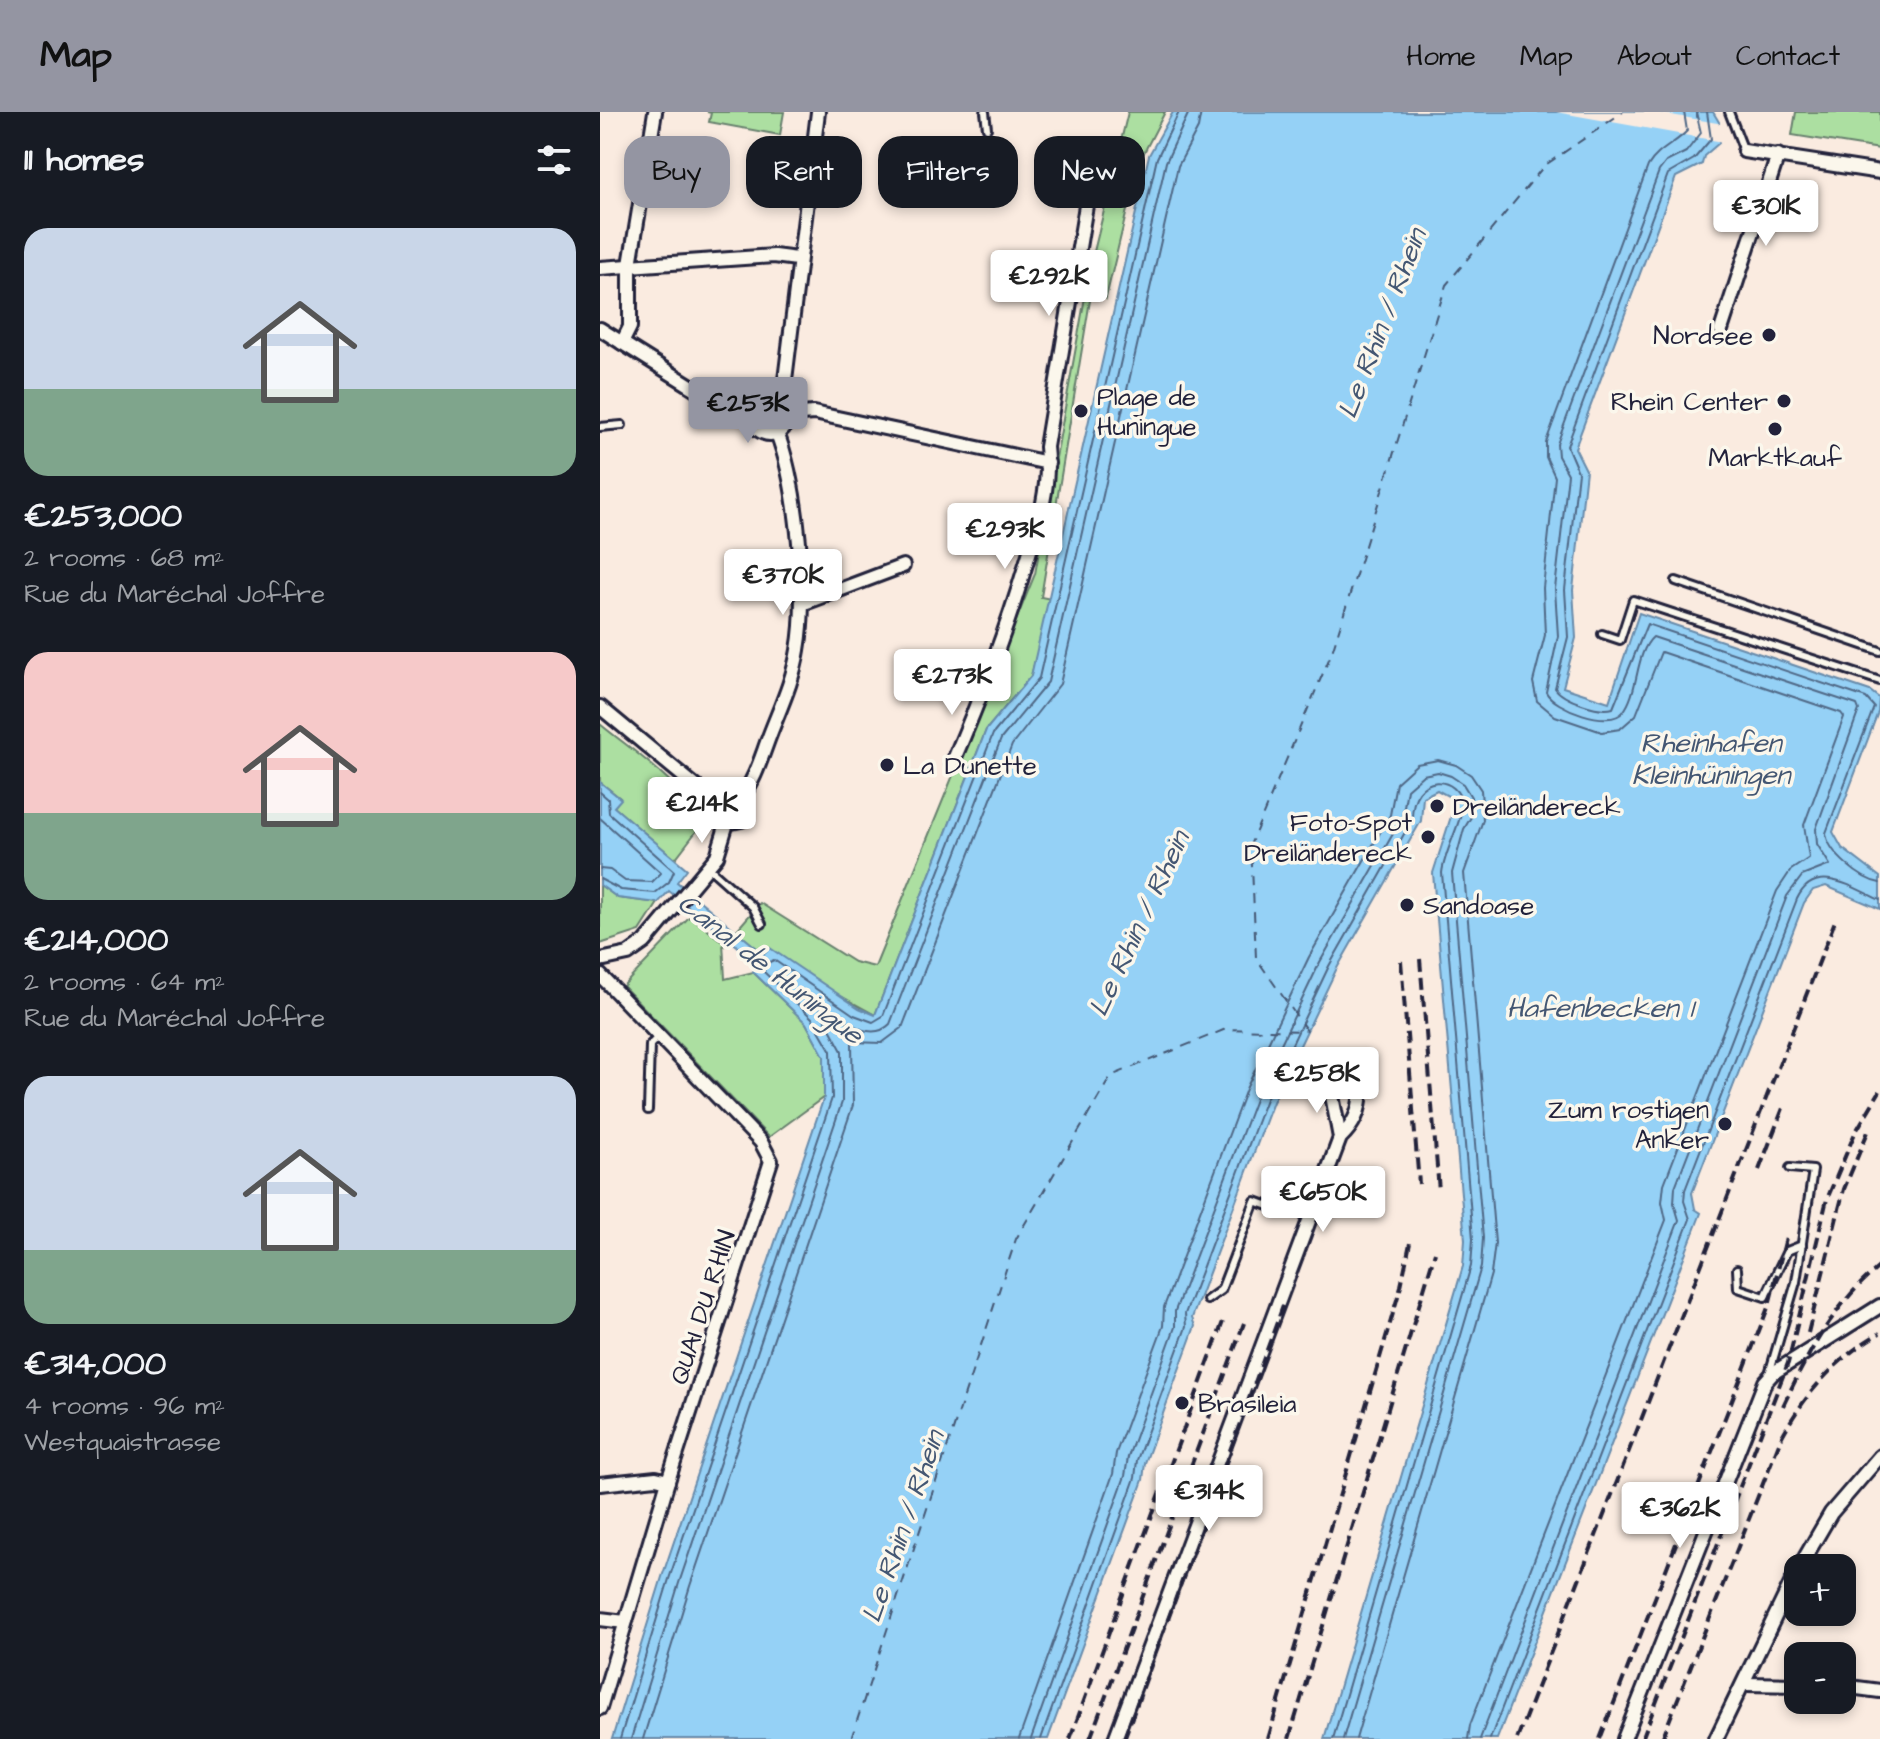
<!DOCTYPE html>
<meta charset="utf-8">
<style>
:root{--surface:#171b24;--page:#20242c;--text:#f1f3f6;--muted:#9ea1a6;--accent:#9495a2}
body{margin:0;font-family:"Architects Daughter",sans-serif;background:var(--page);color:var(--text);height:100vh;display:flex;flex-direction:column;font-size:30px;white-space:nowrap}
*{box-sizing:border-box;margin:0}
p{font-size:26px;color:var(--muted)}
.icon{flex:none;width:44px;height:44px;fill:none;stroke:currentColor;stroke-width:2;stroke-linecap:round;stroke-linejoin:round}
.map{position:relative;flex:1;overflow:hidden}
.panel{display:flex;flex-direction:column;background:var(--surface);width:600px}
.panel>*{flex:none}
.guide{position:absolute;left:24px;top:24px;width:760px;height:72px;display:flex;gap:16px}
.buttons{position:absolute;left:1184px;top:1442px;display:grid;gap:16px}
.buttons a{display:grid;place-items:center;width:72px;height:72px;border-radius:16px;background:var(--surface);box-shadow:0 4px 12px #0003;font-size:40px}
.price{position:absolute;translate:-50% -68px;padding:0 18px;border-radius:8px;background:#fff;color:#222;font-size:26px;line-height:52px;filter:drop-shadow(0 2px 4px #0008)}
.price::after{content:'';position:absolute;left:50%;top:48px;width:24px;height:18px;margin-left:-12px;background:inherit;clip-path:polygon(0 0,100% 0,50% 100%)}
.price.on{background:var(--accent);color:#111}
ul{padding:0;list-style:none}
li{display:grid;align-content:center;gap:16px;height:424px;padding:0 24px}
li span{display:grid;place-items:center;height:248px;border-radius:24px;color:#555}
li>.icon{margin-inline-start:auto}
span .icon{width:144px;height:144px;fill:#fffc;stroke-width:1}
li b{font-size:34px}
h2{display:flex;justify-content:space-between;align-items:center;height:96px;padding:0 24px;font-size:34px}
.tag{padding:0 28px;border-radius:24px;background:var(--surface);box-shadow:0 4px 12px #0003;font-size:28px;line-height:72px}
.tag.on{background:var(--accent);color:#111}
header{display:flex;align-items:center;gap:48px;box-sizing:border-box;height:112px;padding:0 40px;background:var(--accent);color:#111}
header strong{font-size:38px}
nav{display:flex;gap:44px;margin-inline-start:auto;font-size:28px}
main{display:flex;flex:1;min-height:0}
.map>svg:first-child{display:block}
.green{fill:#acdfa1;stroke:#67806e;stroke-width:2}
.water{fill:#95d1f6;stroke:#678bab;stroke-width:2}
.pier{fill:#faebe0}
.lines{fill:none;stroke-linecap:round;stroke-linejoin:round}
.shore{stroke:#506886;stroke-width:2}
.ferry{stroke:#445773;stroke-width:2;stroke-dasharray:10 8;stroke-linecap:butt}
.lane-casing{stroke:#22223b;stroke-width:12}
.street-casing{stroke:#22223b;stroke-width:18}
.lane{stroke:#fbf7ec;stroke-width:6}
.street{stroke:#fbf7ec;stroke-width:12}
.rail{stroke:#22223b;stroke-width:4;stroke-dasharray:12 6;stroke-linecap:butt}
.poi-dot{fill:#22223b;stroke:#fbf7ec;stroke-width:3}
.labels{text-anchor:middle;stroke-width:7;stroke-linejoin:round;paint-order:stroke}
.poi-label{font-size:26px;fill:#22223b;stroke:#fbf7ec;text-anchor:start}
.street-label{font-size:26px;fill:#22223b;stroke:#fbf7ec}
.water-label{font-size:28px;font-style:italic;fill:#445773;stroke:#fbf7ec}
</style>
<header>
<strong>Map</strong>
<nav><a>Home</a><a>Map</a><a>About</a><a>Contact</a></nav>
</header>
<main>
<section class="panel">
<h2>11 homes<svg class="icon" aria-label="filters" viewBox="0 0 24 24"><path d="M4 7h16M4 17h16"/><circle cx="9" cy="7" r="2"/><circle cx="15" cy="17" r="2"/></svg></h2>
<ul>
<li><span style="background:linear-gradient(#c9d6e8 65%,#7fa58c 0)"><svg class="icon" aria-label="home" viewBox="0 0 24 24"><path d="M3 11l9-7 9 7M6 9v11h12V9"/></svg></span><div><b>€253,000</b><p>2 rooms · 68 m²</p><p>Rue du Maréchal Joffre</p></div></li>
<li><span style="background:linear-gradient(#f6c9c9 65%,#7fa58c 0)"><svg class="icon" aria-label="home" viewBox="0 0 24 24"><path d="M3 11l9-7 9 7M6 9v11h12V9"/></svg></span><div><b>€214,000</b><p>2 rooms · 64 m²</p><p>Rue du Maréchal Joffre</p></div></li>
<li><span style="background:linear-gradient(#c9d6e8 70%,#7fa58c 0)"><svg class="icon" aria-label="home" viewBox="0 0 24 24"><path d="M3 11l9-7 9 7M6 9v11h12V9"/></svg></span><div><b>€314,000</b><p>4 rooms · 96 m²</p><p>Westquaistrasse</p></div></li>
</ul>
</section>
<div class="map">
<svg width="1280" height="1627" viewBox="0 0 1280 1627">
<rect width="100%" height="100%" fill="#faebe0"/>
<filter id="ink" filterUnits="userSpaceOnUse"><feTurbulence type="fractalNoise" baseFrequency=".0125" numOctaves="2"/><feDisplacementMap in="SourceGraphic" scale="16" xChannelSelector="R" yChannelSelector="G"/><feConvolveMatrix kernelMatrix="1 2 1 2 8 2 1 2 1" color-interpolation-filters="sRGB"/></filter>
<g filter="url(#ink)">
<g class="green">
<path d="M107,0h77l-4,23 -71,-13 2,-9z"/>
<path d="M528,0h37l-27,52 -32,134 -11,-28 -54,327 10,2 -20,77 -45,54 -111,285 -111,-61 -28,-23 24,-28 94,59 21,5 160,-393 56,-310z"/>
<path d="M1196,0h84v37l-88,-14z"/>
<path d="M0,612c35,29 82,58 102,100l-27,35 -61,-52 6,-9 -20,-16z"/>
<path d="M0,773l18,13 40,5 -18,28 -40,13z"/>
<path d="M90,804l33,26 2,37 28,-7 53,51 18,33v41l-55,40 -146,-151z"/>
</g>
<path class="water" d="M573,0h540l6,10v21l-15,13 -2,8 -26,13 -101,271 11,22 -13,120 3,48 -13,49 46,15 30,-89 231,78 9,7 -1,14 -45,120 9,16 38,29v32l-54,-23 -13,4 -9,13 -112,290 3,16 6,4 -204,526h-173l139,-473 2,-26 -32,-367 21,-66 -4,-10 -13,-7 -14,7 -2,24 -85,149 -63,132 -81,216 3,8 -50,137 -2,17 -95,259h-436l50,-162 162,-480v-41l-18,-33 -53,-51 4,-10 -88,-71 -11,12 -40,-5 -18,-13v-103l21,17 -7,8 73,62 -10,13 87,72 6,-6 89,60 16,7 111,-285 45,-54 118,-521z"/>
<path class="pier" d="M956,0h98l69,12v18z"/>
<g class="lines">
<g class="shore">
<path d="M1107,0l4,27 -17,20 -26,15 -101,272 11,26 -13,118 3,47 -13,51c8,12 44,24 58,20l34,-84 219,74 8,9 -48,126c2,20 35,47 54,50"/>
<path d="M0,680l8,7 1,14 65,58 -5,11 -14,11 -34,-3 -21,-11"/>
<path d="M0,706l61,55 -9,9 -27,-1 -15,-11 -10,-1"/>
<path d="M20,1627l49,-160 163,-481 -1,-47 -19,-33 -48,-46 1,-8 9,-4 80,55 19,7 10,-6 110,-282 46,-56 118,-520 22,-46"/>
<path d="M31,1627l48,-156 163,-481v-51l-22,-41 6,-3c18,12 44,37 64,17l111,-285 47,-57 118,-520 23,-50"/>
<path d="M43,1627l47,-153 163,-481 -1,-63 30,1 20,-15 110,-283 48,-61 118,-518 20,-38 3,-16"/>
<path d="M419,1627l94,-265 3,-21 47,-127 1,-19 82,-218 63,-132 81,-142 6,-32 21,-19 21,-4 18,5 15,10 10,15 2,30 -19,53 31,370 -4,31 -135,465"/>
<path d="M431,1627l94,-263 3,-19 47,-130v-16l82,-217 63,-132 82,-144 5,-29 16,-14 15,-3 13,4 12,8 8,13v20l-7,12 -12,44 31,365 -2,29 -138,472"/>
<path d="M441,1627l94,-261 2,-18 49,-133 -1,-13 81,-215 63,-133 83,-146c-1,-51 49,-45 50,-14 1,13 -18,46 -20,67l31,366 -2,27 -138,473"/>
<path d="M868,1627l2,-14 196,-505 -4,-18 2,-18 113,-293 14,-21 18,-12 -5,-33 40,-108 -3,-4 -180,-61 -25,63 -16,14 -18,3 -47,-16 -18,-15 -4,-19 12,-47 -2,-47 12,-111 -9,-20v-15l102,-276c9,-16 27,-22 39,-35l-3,-19"/>
<path d="M880,1627l199,-519 -5,-17 1,-16 112,-291 15,-20 28,-11 -13,-21 -1,-15 43,-119 -2,-5 -204,-68c-18,16 -14,55 -30,75 -13,17 -69,-4 -77,-20l12,-56 -3,-47 13,-115 -10,-18 -1,-12 102,-273 7,-9 20,-10 15,-19 -5,-21"/>
<path d="M890,1627l200,-520 -6,-18 1,-11 112,-291c18,-38 56,-11 83,1"/>
</g>
<g class="ferry">
<path d="M707,919l-51,-73 -5,-115 81,-191 114,-367 98,-119 79,-54"/>
<path d="M251,1627l165,-500 95,-163 115,-47 79,2"/>
</g>
<g class="lane-casing">
<g id="lane">
<path d="M385,0l2,16"/>
<path d="M1129,0l15,39"/>
<path d="M0,315l22,-2"/>
<path d="M1076,469l204,70"/>
<path d="M1002,522l18,6 13,-40 247,81"/>
<path d="M108,755l45,40 9,17"/>
<path d="M48,998l2,-65 8,-8"/>
<path d="M1137,1157l1,19 27,9 22,-46 15,-6"/>
<path d="M607,1188l14,-10 34,-89 22,8"/>
<path d="M1169,1262l27,-92 17,-112 -23,-2"/>
</g>
</g>
<g class="street-casing">
<g id="street">
<path d="M1144,39l136,21"/>
<path d="M0,156l174,-12 23,3"/>
<path d="M0,217l123,77 28,7"/>
<path d="M1121,218l57,-175"/>
<path d="M22,231l8,-16v-62l25,-153"/>
<circle cx="170" cy="304" r="18"/>
<path d="M178,287l7,-19 33,-268"/>
<path d="M188,303l26,-2 234,50"/>
<path d="M202,492l101,-38"/>
<path d="M0,595l117,97"/>
<path d="M352,652c28,-65 53,-129 73,-197 12,-39 26,-78 21,-120l48,-290h-9"/>
<path d="M141,686c14,-18 20,-40 28,-61 11,-29 24,-56 29,-87 10,-55 -1,-166 -21,-217"/>
<path d="M127,711l-7,-4 -3,-15 11,-10 13,4"/>
<path d="M127,711l14,-3 5,-7 -5,-15"/>
<path d="M0,848l28,-6 17,-12 72,-86 10,-33"/>
<path d="M0,863l161,167 10,19 -103,320 -68,227"/>
<path d="M0,1372l56,-6 12,3"/>
<path d="M1199,1456l32,-55 49,-57"/>
<path d="M0,1507l25,3"/>
<path d="M1145,1572l53,1"/>
<path d="M1242,1574l38,5"/>
<path d="M515,1627l225,-601 -10,-53 7,-7 11,-2 12,11c2,20 -5,37 -20,51"/>
<path d="M1024,1627l141,-357 8,-9 107,-67"/>
<path d="M1116,1627l82,-170"/>
</g>
</g>
<use href="#lane" class="lane"/>
<use href="#street" class="street"/>
<g class="rail">
<path d="M820,847l19,232"/>
<path d="M801,849l18,223"/>
<path d="M1159,1058l26,-67"/>
<path d="M1208,1221l36,-144 26,-62"/>
<path d="M1183,1294c25,-53 51,-102 97,-140"/>
<path d="M470,1627l154,-420"/>
<path d="M490,1627l154,-416"/>
<path d="M524,1627l159,-433"/>
<path d="M668,1627l133,-453 9,-43"/>
<path d="M689,1627l146,-487"/>
<path d="M917,1627l318,-818"/>
<path d="M1000,1627l169,-434 18,-71"/>
<path d="M1042,1627l146,-376 39,-164 28,-66 25,-42"/>
<path d="M1062,1627l119,-301c23,-43 56,-81 99,-105"/>
</g>
</g>
</g>
<g class="poi-dot">
<circle cx="1169" cy="223" r="8"/>
<circle cx="1184" cy="289" r="8"/>
<circle cx="481" cy="299" r="8"/>
<circle cx="1175" cy="317" r="8"/>
<circle cx="287" cy="653" r="8"/>
<circle cx="837" cy="694" r="8"/>
<circle cx="828" cy="725" r="8"/>
<circle cx="807" cy="793" r="8"/>
<circle cx="1125" cy="1012" r="8"/>
<circle cx="582" cy="1291" r="8"/>
</g>
<g class="labels">
<g class="poi-label">
<text x="1153" y="232" text-anchor="end">Nordsee</text>
<text x="497" y="293">Plage de<tspan x="497" dy="30">Huningue</tspan></text>
<text x="1168" y="298" text-anchor="end">Rhein Center</text>
<text x="1175" y="354" text-anchor="middle">Marktkauf</text>
<text x="303" y="662">La Dunette</text>
<text x="853" y="703">Dreiländereck</text>
<text x="812" y="719" text-anchor="end">Foto-Spot<tspan x="812" dy="30">Dreiländereck</tspan></text>
<text x="823" y="802">Sandoase</text>
<text x="1109" y="1006" text-anchor="end">Zum rostigen<tspan x="1109" dy="30">Anker</tspan></text>
<text x="598" y="1300">Brasileia</text>
</g>
<g class="street-label">
<text transform="translate(102 1195) rotate(-72)" y="9">QUAI DU RHIN</text>
</g>
<g class="water-label">
<text transform="translate(781 211) rotate(-69)" y="10">Le Rhin / Rhein</text>
<text x="1111" y="640">Rheinhafen<tspan x="1111" dy="32">Kleinhüningen</tspan></text>
<text transform="translate(538 811) rotate(-65)" y="10">Le Rhin / Rhein</text>
<text transform="translate(171 856) rotate(38)" y="10">Canal de Huningue</text>
<text x="1000" y="905">Hafenbecken 1</text>
<text transform="translate(302 1414) rotate(-71)" y="10">Le Rhin / Rhein</text>
</g>
</g>
</svg>
<div class="buttons">
<a>+</a>
<a>−</a>
</div>
<b class="price" style="left:1166px;top:136px">€301K</b>
<b class="price" style="left:449px;top:206px">€292K</b>
<b class="price on" style="left:148px;top:333px">€253K</b>
<b class="price" style="left:405px;top:459px">€293K</b>
<b class="price" style="left:183px;top:505px">€370K</b>
<b class="price" style="left:352px;top:605px">€273K</b>
<b class="price" style="left:102px;top:733px">€214K</b>
<b class="price" style="left:717px;top:1003px">€258K</b>
<b class="price" style="left:723px;top:1122px">€650K</b>
<b class="price" style="left:609px;top:1421px">€314K</b>
<b class="price" style="left:1080px;top:1438px">€362K</b>
<div class="guide">
<a class="tag on">Buy</a>
<a class="tag">Rent</a>
<a class="tag">Filters</a>
<a class="tag">New</a>
</div>
</div>
</main>
